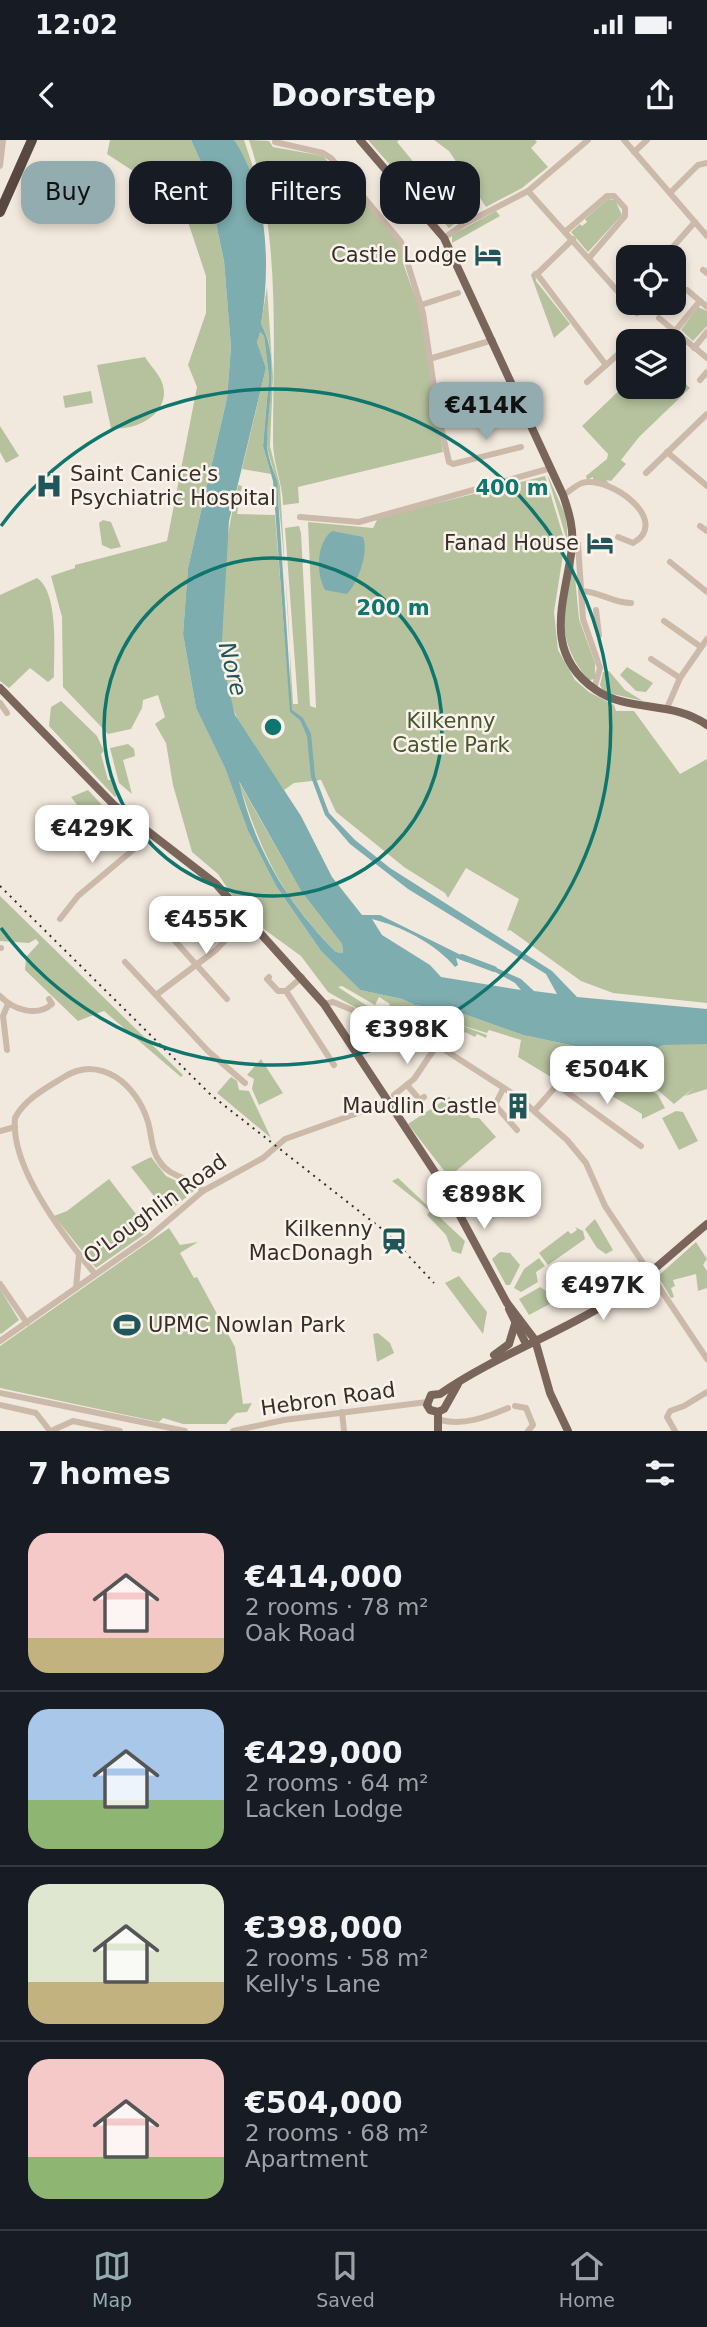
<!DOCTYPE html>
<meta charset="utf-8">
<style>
:root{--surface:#171b24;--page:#20242c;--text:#f1f3f6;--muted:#9ea1a6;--line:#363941;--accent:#92acaf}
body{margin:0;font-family:"DejaVu Sans",sans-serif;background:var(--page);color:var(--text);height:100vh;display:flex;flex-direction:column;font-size:26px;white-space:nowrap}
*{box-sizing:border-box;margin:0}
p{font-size:23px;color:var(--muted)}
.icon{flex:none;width:38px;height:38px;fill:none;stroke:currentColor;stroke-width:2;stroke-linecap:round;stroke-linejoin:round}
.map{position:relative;height:1291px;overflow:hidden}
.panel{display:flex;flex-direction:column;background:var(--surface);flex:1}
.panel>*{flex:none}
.hud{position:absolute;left:21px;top:21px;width:665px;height:63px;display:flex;gap:14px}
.tools{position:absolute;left:616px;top:105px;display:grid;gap:14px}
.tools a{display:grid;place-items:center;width:70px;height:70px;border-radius:14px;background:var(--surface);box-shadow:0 4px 10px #0003;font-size:35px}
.price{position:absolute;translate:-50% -60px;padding:0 16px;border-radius:14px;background:#fff;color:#222;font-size:23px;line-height:46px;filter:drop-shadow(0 2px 4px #0008)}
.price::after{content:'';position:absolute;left:50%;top:42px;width:21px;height:16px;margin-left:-10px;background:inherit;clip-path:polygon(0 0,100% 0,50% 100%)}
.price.current{background:var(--accent);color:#111}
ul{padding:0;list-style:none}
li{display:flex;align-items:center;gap:21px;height:175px;padding:0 28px}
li+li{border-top:2px solid var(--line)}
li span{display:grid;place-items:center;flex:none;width:196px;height:140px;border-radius:21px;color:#555}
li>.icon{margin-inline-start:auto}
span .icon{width:84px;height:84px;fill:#fffc;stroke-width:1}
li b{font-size:30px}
h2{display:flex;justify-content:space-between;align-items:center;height:84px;padding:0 28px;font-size:30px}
.pill{padding:0 24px;border-radius:21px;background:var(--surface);box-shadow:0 4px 10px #0003;font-size:24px;line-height:63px}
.pill.current{background:var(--accent);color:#111}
.status{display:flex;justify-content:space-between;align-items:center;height:49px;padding:0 35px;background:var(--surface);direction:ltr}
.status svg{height:19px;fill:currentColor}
header{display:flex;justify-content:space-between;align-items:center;height:91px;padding:0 28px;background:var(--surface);font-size:32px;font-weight:800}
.dock{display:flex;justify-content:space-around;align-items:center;height:98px;border-top:2px solid var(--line);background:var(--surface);font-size:19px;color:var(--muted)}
.dock a{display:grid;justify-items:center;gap:4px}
.dock .current{color:var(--accent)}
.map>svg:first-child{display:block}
.green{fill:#b6c29e}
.water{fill:#7dadaf;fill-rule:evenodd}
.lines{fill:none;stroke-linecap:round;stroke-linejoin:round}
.canal{stroke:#7dadaf;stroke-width:6}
.minor{stroke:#cbb9aa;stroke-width:6}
.major{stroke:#7a655b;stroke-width:8}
.highway{stroke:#594841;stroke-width:10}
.rail{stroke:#382e29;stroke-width:2;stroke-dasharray:2 5;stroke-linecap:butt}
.ring{fill:none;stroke:#0f766e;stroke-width:3.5}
.labels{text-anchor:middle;stroke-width:5;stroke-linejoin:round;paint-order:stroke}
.poi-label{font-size:21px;fill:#382e29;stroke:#faf3eb;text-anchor:end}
.park-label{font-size:21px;fill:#47562d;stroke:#faf3eb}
.street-label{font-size:21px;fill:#382e29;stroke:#faf3eb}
.water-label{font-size:23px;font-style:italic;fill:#1f5659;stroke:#faf3eb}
.centre{fill:#0f766e;stroke:#faf3eb;stroke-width:3.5}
.ring-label{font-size:21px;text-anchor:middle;font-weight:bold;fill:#0f766e;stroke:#faf3eb;stroke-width:5;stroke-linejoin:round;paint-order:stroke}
</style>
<div class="status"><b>12:02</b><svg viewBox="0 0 49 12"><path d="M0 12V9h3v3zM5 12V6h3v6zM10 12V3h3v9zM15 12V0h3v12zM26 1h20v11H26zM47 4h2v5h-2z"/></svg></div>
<header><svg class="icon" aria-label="back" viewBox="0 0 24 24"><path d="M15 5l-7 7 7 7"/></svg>Doorstep<svg class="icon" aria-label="share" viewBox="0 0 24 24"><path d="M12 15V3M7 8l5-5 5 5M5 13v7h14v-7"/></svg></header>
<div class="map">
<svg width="707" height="1291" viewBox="0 0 707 1291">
<rect width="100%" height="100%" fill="#f2e9de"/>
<g class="green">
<path d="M110,0h81l14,31 19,90 7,86 -4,51 -39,170 -5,66 13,74 29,60 23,63 28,55 45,65 39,39 42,9 13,6 46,8 62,22 90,19 34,-3 16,-7h44v45l-22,7 11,-10 -22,18 -21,-18 -66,-9 -19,-6 -12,9 -38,-23 3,-17 10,3 -42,-13 -2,3 -30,-9 30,11 -1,3 -9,-4 -2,3 -10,-5 -5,8 -27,-16 3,-4 17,3 -15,-5 -5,2 -6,11 -7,-7 -11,1 -21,-9 -2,-2 4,-10 -11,-7 -4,8 -33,-19 -4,1 57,37 -21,-6 -46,-26 -27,-36 -40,-29 -9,-18 -18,-11 -16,-24 -26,-22 -19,-67 -7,-42 -11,-19 10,-7 -7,-22 -15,5 -1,8 -11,21 -23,5 -45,-47 -1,-70 -11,-41 24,-8v-3l92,-24 30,-154 -9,-22 18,-52v-37l-18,-54 -23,-30 -58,-38z"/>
<path d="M234,0h10l13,39 7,42 -10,-37z"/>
<path d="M249,0l20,1 4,6 50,9 77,87 4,23 17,47 22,139 -145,35 1,16 -16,2c0,-21 -10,-41 -10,-63 0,-99 8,-207 -24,-302z"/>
<path d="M368,0h31l-2,2 19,23 -16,11z"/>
<path d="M434,0h101l2,2 -6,6 17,19 -26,21 -36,19 -37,-56z"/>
<path d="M434,24l24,35 3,-3 10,11v4l-22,17 -39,-42z"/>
<path d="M608,59l7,1 7,15 -34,37 -17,-20 9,-8 2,2 5,-4 -2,-3z"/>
<path d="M496,71l4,5 -48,27v-8z"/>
<path d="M535,130l1,11 34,43 -16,14 -23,-63z"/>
<path d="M267,147l6,90 -3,69 10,40 13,218h5l-13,-176 14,-2 2,7 9,173 6,2 -8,-186 65,6 5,-10 167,-42 20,66 -11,70 4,38 17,30 14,12 25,13 2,6h18l46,63 27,-15v244l-94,-10 -32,-12 -71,-51 -3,1 12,-32 -53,-31 -18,30 -3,-5 -41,-26 -68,-55 -15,-32 -27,3 -10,7c-16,-24 -39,-49 -49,-77 -25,-66 -13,-161 3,-228l4,1 -5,28 38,1 15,189c2,-72 -6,-147 -13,-218 -1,-14 -9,-28 -10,-42 -1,-39 15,-85 -6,-120z"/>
<path d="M698,167l9,4v15l-14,15 -12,-11z"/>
<path d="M259,191l5,5 5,41 -6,69 8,28 -29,-5 24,-101 -9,-26z"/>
<path d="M145,217c5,8 12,15 16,23 14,31 -24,52 -50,48l-14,-63z"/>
<path d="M674,233l16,15 -51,49 -18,23 5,4 -15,17 -5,-1 3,3 -16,-3v-3l-6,3 -1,-4 21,-17 1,-5 -26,-28 46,-44v5h46z"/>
<path d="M91,251l2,12 -28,5 -2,-12z"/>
<path d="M0,286l19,30 -13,7 -6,-11z"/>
<path d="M547,334l19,42 2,28z"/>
<path d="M103,380l8,2 10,25 -10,2 -9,-4 -3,-22z"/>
<path d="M573,416l6,63 16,44v16l-6,1c-36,-40 -25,-76 -16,-124z"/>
<path d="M37,438c22,14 17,76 17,99l-6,5 -18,-14 -21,20 -9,-7v-86z"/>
<path d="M627,527l26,16 -7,9 -10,-1 -16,-16z"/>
<path d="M609,531l16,19 18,11 -39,-9 -4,-7 3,-13z"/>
<path d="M61,561l36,35 7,15 -3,3 7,26h4l7,13 -4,4 -66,-71 2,-19z"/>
<path d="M128,604l6,5 1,7 -12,4 9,34 -13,-11 -9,-35z"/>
<path d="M238,640l63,111 41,53 1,9 -7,-1c-55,-56 -74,-97 -98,-172z"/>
<path d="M88,650l28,30 16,10 -21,19 -40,-52z"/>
<path d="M0,756l183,179 -2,2 -77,-66 -26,10 -53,-51 1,-13 13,-14 -3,-4 -7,4 -29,-2z"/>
<path d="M261,919l22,34 -24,12 -7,-16 2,-10 -7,-4z"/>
<path d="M231,937l6,4 2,9 10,1 22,47 -54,-45z"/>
<path d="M588,942l64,9 6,4 7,13 -23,11v-5l-48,-29 -4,3z"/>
<path d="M449,957l22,21h8l17,19 -47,40 -41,-53z"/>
<path d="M676,971l7,1 15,29 -19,9 -17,-32z"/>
<path d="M151,1017l15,19 29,14 -23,19 -10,-12 -5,3 -26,-33z"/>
<path d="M398,1038l67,63 -4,13 -9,-3 -6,-16 -19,-20 3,-4 -38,-30z"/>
<path d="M109,1039l40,52 -53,37 -42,-52 13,-5z"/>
<path d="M595,1079l18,31 -7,4 -9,-6 -12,-19z"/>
<path d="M575,1087l8,4 2,8 -37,26 -9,-12 29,-22 3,3 6,-4z"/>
<path d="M169,1088l11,17 18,-3 -18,11 14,25 3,-1 38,70 8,57 9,-1 -5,9 -11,1 -10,11h-43l-20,-6 -4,4 -159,-34v-42z"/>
<path d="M696,1102l11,17 -4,6 4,6v17l-9,3 -2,-17 -23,6 2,6 -4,2 3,9 -3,1 -13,-22z"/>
<path d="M500,1112l10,1 10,12 -10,20h-4l-14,-26z"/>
<path d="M539,1118l6,8 -9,6 2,10 -17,10 -7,-4 10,-19z"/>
<path d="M459,1136l28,36 -4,22 -38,-51z"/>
<path d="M570,1140l19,3 -60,32 -10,-16 21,-12 9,6z"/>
<path d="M0,1149l19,31 -18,14 -1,-1z"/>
<path d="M378,1193l12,10 4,10 -17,9 -4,-28z"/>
</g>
<g class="water">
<path d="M191,0h43c34,51 37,126 27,184 20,35 6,81 6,119 0,13 6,26 10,38l15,229 11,8 8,16 4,42 14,37 26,27 35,28 162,103 25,26 130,12v35l-44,1 -23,10 -27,-1 -90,-19 -62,-22 -46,-8 -13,-6 -42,-9 -39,-39 -45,-65 -28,-55 -23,-63 -29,-60 -13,-74 5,-66 39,-170 4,-51 -7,-86 -19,-90zM260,192l4,4 5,41 -6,69 10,35 17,231 10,8 7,16 4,41 14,38 25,29 58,45 138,85 11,20 -23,-3 -13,-12 -31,-14 -2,3 27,15 6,7 -80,-13 -11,-12 -48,-30 -10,-16c29,7 64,25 83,48l3,-2 -2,-7 11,4 2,-3 -89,-44h-18l-30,-38 -31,-61 -66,-101 -14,-58 8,-136 37,-153 -9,-26zM239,641l62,110 41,53 1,9 -7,-1c-48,-48 -82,-104 -97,-171z"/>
<path d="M332,391l31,6c6,16 -5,45 -16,57l-22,-4c-9,-16 -9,-47 7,-59z"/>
</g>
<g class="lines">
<path class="canal" d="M462,817l32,12"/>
<g class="minor">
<path d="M624,0l83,96"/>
<path d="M275,2l48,11 8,5 70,84 22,71 15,101 11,48 4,2 68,-17"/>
<path d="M634,12l13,-12"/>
<path d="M0,26l3,-26"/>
<path d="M528,51l109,122"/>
<path d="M670,53l28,-28 9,-2"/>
<path d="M566,91l41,-35h7l11,12v8l-36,42"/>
<path d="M444,98l20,-14 64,-33 60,-51"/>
<path d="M573,99l-36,35 69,91"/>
<path d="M664,117l31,-35"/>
<path d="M703,130l4,3"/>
<path d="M687,150l20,17"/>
<path d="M421,165l37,-12"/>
<path d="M659,178l48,40"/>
<path d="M675,191l25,-30"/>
<path d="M694,208l13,-16"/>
<path d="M674,212l10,-13"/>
<path d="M429,219l64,-19"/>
<path d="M700,240l7,-8"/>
<path d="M587,242l37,-33"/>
<path d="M438,274l63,-18"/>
<path d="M667,312l40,34"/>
<path d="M646,333l61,-59"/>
<path d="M563,355c6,-3 13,-10 19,-12 28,-8 90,38 51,60l-15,-6"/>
<path d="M300,377l59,5 192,-54"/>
<path d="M700,386l7,5"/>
<path d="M578,404l5,75 17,49 -6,21"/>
<path d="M670,422l37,30"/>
<path d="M581,451c18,0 31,12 50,12"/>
<path d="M596,470l3,25"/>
<path d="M664,481l37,26"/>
<path d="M651,519l29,19"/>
<path d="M0,563l7,10"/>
<path d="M667,568l13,-30 27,-39"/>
<path d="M60,779l18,-23 74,-62"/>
<path d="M166,791l61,68"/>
<path d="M0,808h1"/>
<path d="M125,822l83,89 37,32"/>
<path d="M269,837l-2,2 11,12h8"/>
<path d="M302,837l-16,14 48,74"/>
<path d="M156,855l60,-45 31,-33"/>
<path d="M0,856c13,13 36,22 52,8l-3,-5"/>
<path d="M324,864l9,-2 104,43 81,52 49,43 19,23 19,43 102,153"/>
<path d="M7,910l-4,-34 5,-12"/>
<path d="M407,945l13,15"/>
<path d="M503,949l-8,16 22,25"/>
<path d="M394,955l20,-16 23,-34"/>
<path d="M414,964l10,-7"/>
<path d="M535,970l22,-25 84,61"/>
<path d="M0,991l15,-4"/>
<path d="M95,1134c-30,-36 -85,-107 -80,-156 10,-19 31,-30 49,-41 37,-23 73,8 84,45 4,14 3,28 12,40 11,17 31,14 43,29"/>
<path d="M0,1144l27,39"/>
<path d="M76,1148l3,-33"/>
<path d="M0,1201l149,-104 54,-46 60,-33 22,-19 101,-36"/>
<path d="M0,1253l185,38"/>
<path d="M0,1265l36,8 14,18"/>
<path d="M515,1266l11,2 7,17 -5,6"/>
<path d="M342,1272l2,19"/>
<path d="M440,1280c23,6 47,-3 68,-12"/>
<path d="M51,1291l22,-10 47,10"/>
<path d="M233,1291l51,-11 143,-18"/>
<path d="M675,1291l-8,-14 3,-6 14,-5 23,-14"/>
</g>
<g class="major">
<path d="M360,0l84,98 119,257c6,17 11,34 9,53 -7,53 -31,104 24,142 33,23 77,10 111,35"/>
<path d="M0,548l115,118 101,78 108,120 120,182 63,117 28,37 15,53 18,38"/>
<path d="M509,1169l17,35"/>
<path d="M494,1215l15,-11 6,-20"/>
<path d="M438,1272l-8,-2 -3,-5 4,-10 9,-1c52,-36 111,-57 166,-90 37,-22 68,-53 101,-80"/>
<path d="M438,1272l6,-3 14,-25"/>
<path d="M438,1291v-19"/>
</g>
<path class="highway" d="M0,72l32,-72"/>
<path class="rail" d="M0,746l211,209 176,138 47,50"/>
</g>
<g class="ring">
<circle cx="273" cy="587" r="169"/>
<path d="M1 386A338 338 0 1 1 1 788"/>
</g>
<defs>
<g id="hotel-bare" transform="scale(2.1)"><path d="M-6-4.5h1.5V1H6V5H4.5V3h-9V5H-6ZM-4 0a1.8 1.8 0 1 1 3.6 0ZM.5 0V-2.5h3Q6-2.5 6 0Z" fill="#1f5659" stroke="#faf3eb" stroke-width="2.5" paint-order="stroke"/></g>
<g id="hospital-bare" transform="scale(2.1)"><path d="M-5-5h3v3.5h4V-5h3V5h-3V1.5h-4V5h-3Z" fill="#1f5659" stroke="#faf3eb" stroke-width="2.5" paint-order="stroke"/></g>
<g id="building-bare" transform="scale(2.1)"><path d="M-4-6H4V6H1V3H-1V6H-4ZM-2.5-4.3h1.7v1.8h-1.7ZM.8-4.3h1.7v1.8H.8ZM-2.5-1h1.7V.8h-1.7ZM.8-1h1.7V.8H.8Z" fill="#1f5659" stroke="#faf3eb" stroke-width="2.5" paint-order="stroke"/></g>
<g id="station-bare" transform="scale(2.1)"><path d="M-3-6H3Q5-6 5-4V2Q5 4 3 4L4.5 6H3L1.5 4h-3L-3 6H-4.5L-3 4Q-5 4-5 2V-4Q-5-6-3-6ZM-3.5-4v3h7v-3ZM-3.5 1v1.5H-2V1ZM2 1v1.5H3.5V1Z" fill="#1f5659" stroke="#faf3eb" stroke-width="2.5" paint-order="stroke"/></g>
<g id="stadium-bare" transform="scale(2.1)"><path d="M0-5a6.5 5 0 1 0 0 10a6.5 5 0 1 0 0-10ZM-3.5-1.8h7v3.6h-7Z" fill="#1f5659" stroke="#faf3eb" stroke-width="2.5" paint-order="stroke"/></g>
</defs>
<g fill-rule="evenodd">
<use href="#hotel-bare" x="488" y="115"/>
<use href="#hospital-bare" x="49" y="346"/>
<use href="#hotel-bare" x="600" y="403"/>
<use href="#building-bare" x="518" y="966"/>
<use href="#station-bare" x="394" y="1101"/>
<use href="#stadium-bare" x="127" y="1185"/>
</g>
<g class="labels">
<g class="poi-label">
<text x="467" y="122">Castle Lodge</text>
<text x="70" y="341" text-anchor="start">Saint Canice's<tspan x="70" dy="24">Psychiatric Hospital</tspan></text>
<text x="579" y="410">Fanad House</text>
<text x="497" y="973">Maudlin Castle</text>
<text x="373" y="1096">Kilkenny<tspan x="373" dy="24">MacDonagh</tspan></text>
<text x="148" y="1192" text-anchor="start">UPMC Nowlan Park</text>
</g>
<g class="park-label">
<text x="451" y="588">Kilkenny<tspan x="451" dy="24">Castle Park</tspan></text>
</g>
<g class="street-label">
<text transform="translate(155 1069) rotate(-36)" y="7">O'Loughlin Road</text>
<text transform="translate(328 1259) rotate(-8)" y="7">Hebron Road</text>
</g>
<g class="water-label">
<text transform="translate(233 529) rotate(76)" y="8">Nore</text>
</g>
</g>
<circle cx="273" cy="587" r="10" class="centre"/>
<g class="ring-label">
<text x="512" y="355">400 m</text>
<text x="393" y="475">200 m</text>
</g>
</svg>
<div class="tools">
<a><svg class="icon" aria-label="locate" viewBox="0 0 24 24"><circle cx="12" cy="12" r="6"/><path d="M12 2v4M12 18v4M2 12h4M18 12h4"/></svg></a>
<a><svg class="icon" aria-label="layers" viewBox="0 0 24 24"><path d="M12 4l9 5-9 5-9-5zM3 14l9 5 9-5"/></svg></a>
</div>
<b class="price current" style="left:486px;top:302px">€414K</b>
<b class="price" style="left:92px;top:725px">€429K</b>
<b class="price" style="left:206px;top:816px">€455K</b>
<b class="price" style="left:407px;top:926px">€398K</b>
<b class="price" style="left:607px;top:966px">€504K</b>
<b class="price" style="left:484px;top:1091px">€898K</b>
<b class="price" style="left:603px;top:1182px">€497K</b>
<div class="hud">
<a class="pill current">Buy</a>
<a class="pill">Rent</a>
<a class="pill">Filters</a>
<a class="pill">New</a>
</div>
</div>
<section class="panel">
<h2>7 homes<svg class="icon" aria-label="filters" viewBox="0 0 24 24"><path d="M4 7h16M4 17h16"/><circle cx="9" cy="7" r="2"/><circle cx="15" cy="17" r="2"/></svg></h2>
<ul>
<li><span style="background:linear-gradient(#f6c9c9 75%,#c2b280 0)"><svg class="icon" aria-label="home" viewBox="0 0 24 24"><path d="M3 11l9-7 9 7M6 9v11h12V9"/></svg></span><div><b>€414,000</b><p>2 rooms · 78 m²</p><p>Oak Road</p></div></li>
<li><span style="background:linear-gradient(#a9c7e8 65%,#8fb573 0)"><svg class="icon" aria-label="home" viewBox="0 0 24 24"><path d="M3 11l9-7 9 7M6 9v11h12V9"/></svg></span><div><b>€429,000</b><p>2 rooms · 64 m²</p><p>Lacken Lodge</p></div></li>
<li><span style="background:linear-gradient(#dfe7d0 70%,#c2b280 0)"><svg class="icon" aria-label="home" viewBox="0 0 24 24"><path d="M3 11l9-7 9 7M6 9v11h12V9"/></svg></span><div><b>€398,000</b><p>2 rooms · 58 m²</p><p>Kelly's Lane</p></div></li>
<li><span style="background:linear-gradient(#f6c9c9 70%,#8fb573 0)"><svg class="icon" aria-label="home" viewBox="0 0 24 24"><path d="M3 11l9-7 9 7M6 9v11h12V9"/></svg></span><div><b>€504,000</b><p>2 rooms · 68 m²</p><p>Apartment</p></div></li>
</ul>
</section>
<nav class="dock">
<a class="current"><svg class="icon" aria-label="map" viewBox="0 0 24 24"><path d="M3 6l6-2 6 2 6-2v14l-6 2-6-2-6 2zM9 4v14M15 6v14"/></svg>Map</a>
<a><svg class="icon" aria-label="saved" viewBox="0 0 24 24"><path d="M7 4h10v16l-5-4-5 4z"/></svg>Saved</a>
<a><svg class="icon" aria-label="home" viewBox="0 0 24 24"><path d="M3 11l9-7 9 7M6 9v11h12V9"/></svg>Home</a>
</nav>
